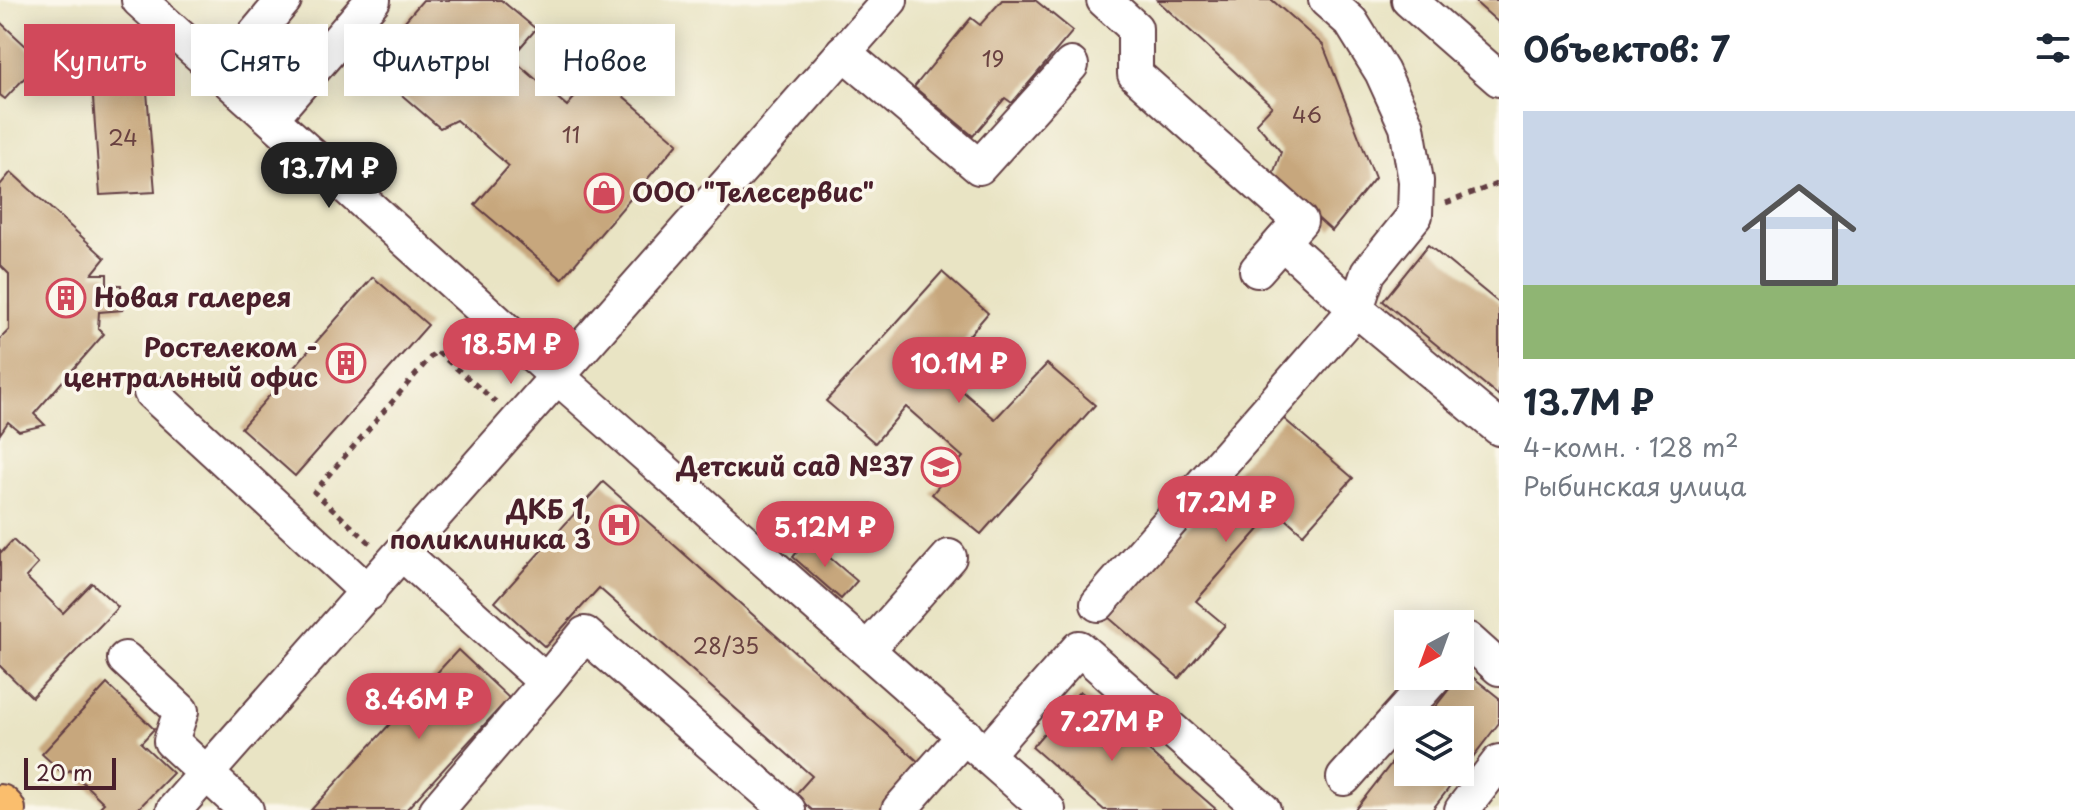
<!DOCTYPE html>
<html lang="ru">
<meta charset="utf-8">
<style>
:root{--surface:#fff;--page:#f6f6f7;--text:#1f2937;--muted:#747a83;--line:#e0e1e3;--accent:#d1495b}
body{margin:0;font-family:"Playpen Sans",sans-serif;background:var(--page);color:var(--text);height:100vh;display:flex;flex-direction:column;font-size:30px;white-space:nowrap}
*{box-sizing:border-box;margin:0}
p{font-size:26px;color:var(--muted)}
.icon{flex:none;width:44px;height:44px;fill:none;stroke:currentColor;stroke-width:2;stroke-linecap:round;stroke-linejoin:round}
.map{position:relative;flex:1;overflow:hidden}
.panel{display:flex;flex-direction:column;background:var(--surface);width:600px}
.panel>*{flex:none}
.top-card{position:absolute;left:24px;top:24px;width:760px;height:72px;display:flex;gap:16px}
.needle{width:52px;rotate:221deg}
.controls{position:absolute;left:1394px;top:610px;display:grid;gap:16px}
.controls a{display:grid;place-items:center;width:80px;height:80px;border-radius:0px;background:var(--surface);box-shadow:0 4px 20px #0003;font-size:40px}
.scale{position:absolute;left:24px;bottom:20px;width:92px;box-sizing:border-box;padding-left:8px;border:4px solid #4a1f2b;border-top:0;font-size:22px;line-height:28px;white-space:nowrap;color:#4a1f2b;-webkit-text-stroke:6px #fbf7ec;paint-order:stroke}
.price{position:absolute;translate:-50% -68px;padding:0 18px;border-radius:28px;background:var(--accent);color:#fff;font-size:26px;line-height:52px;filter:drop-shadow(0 2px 4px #0008)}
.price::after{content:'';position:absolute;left:50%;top:48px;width:24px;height:18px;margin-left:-12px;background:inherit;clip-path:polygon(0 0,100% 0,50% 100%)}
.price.selected{background:#222;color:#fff}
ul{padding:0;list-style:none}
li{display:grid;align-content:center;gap:16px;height:424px;padding:0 24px}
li+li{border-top:2px solid var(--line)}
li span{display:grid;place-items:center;height:248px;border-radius:0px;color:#555}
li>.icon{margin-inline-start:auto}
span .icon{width:144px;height:144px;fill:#fffc;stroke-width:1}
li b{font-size:34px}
h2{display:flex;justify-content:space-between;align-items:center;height:96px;padding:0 24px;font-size:34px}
.chip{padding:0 28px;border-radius:0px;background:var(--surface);box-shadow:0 4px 20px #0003;font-size:28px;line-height:72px}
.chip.selected{background:var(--accent);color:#fff}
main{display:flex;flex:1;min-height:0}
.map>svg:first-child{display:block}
.building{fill:#c7a77d}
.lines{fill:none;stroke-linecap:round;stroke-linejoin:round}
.minor-casing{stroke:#623d42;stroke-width:38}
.major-casing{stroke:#623d42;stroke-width:46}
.path{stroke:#623d42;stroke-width:5;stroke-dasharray:6 6;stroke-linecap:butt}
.minor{stroke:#fff;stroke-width:34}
.major{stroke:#fabe6d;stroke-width:42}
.labels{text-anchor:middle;stroke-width:7;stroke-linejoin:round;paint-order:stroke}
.number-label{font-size:22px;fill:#694140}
.poi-label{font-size:26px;font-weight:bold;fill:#4a1f2b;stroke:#fbf7ec;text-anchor:end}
</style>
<main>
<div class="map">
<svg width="1499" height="810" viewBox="0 0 1499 810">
<rect width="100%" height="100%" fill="#fbf7ec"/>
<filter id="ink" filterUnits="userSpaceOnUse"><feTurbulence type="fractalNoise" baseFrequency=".0125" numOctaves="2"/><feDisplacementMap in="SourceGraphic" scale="16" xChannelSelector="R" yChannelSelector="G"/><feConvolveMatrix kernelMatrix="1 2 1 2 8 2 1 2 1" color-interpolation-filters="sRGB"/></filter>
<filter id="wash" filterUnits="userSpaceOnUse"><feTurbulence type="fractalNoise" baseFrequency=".006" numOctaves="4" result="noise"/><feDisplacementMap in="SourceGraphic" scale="32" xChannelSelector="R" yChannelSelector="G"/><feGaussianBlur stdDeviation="1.8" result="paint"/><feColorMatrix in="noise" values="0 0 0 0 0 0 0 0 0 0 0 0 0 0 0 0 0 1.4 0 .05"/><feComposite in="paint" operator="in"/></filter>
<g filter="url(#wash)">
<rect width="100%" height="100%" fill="#e9e4c4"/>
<g id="blocks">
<g class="building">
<path d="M423,0h78l35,29 -25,29 56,48 29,-33 82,70 -116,136 -87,-74 34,-39 -53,-46 -16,8 -73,-63z"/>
<path d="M1002,0h33l38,31 -61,72 -7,-5 -32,38 -59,-49 57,-69 9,7z"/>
<path d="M1157,0h115l51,45 52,133 -43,53 -60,-54 9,-25 -25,-29 16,-17z"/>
<path d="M1473,0h26v23z"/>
<path d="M0,22l41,38 -36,39 -5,-4z"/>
<path d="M146,79l9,113 -55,3 -8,-111z"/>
<path d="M11,172l94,86 -13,16h15v11h14l2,25 -24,2 -1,16 6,6 -70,80 11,11 -26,6 -11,-9 -8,12v-95l9,-9v-56l-9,-9v-80z"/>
<path d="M1428,245l71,58v93l-116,-95z"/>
<path d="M942,272l46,41 -49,58 56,48 52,-55 48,41 -114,129 -49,-40 31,-37 -57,-50 -31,36 -49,-42z"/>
<path d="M373,277l55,48 -133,151 -54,-48z"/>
<path d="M1283,418l70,60 -50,56 -27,-24 -80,91 29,24 -46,53 -71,-61z"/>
<path d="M603,482l317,281 -40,47h-68l-17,-15 17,-19 -213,-188 -54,59 -50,-45z"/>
<path d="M808,539l49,42 -16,18 -48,-42z"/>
<path d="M13,540l25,24 -12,13 37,36 29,-30 26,24 -86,90 -32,-31v-116l2,2z"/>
<path d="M458,650l51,48 -103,112h-95z"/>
<path d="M1464,670l35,28v25l-67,87h-77l53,-68v30h52v-52h-35z"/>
<path d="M107,684l47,45 -13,14 32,30 -36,37h-36l-2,-2 5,-5 -34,-33 -5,5 -23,-21z"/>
<path d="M1080,691l137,119h-113l-72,-63z"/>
</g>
</g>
</g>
<g filter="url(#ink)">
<use href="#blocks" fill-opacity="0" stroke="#623d42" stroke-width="2"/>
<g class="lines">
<g class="minor-casing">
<g id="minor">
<path d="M139,0l419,377 490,433"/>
<path d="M1104,0l31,28v46l165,147 -43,49"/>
<path d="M1409,0l90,79"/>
<path d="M843,52l136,115 92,-102"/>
<path d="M222,74l62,-74"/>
<path d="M271,118l102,-118"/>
<path d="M1282,242l74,67 143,119"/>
<path d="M151,392l218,201"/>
<path d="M403,554l143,128 39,-48 203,176"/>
<path d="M1098,604l258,-295 12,-36 47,-58 1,-34 -9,-54 -25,-55 -31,-50 -25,-22"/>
<path d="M1460,648l8,-8 31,28"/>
<path d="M868,649l81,-92"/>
<path d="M125,659l56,52 -10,30 75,69"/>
<path d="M986,754l93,-106 184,162"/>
<path d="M1344,778l91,-102"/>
<path d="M174,810l716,-810"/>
<path d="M437,810l109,-128"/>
<path d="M899,810l66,-75"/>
<path d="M1462,810l37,-48"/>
</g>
</g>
<g class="major-casing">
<path id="major" d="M0,806l4,4"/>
</g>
<g class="path">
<path d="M1446,203l53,-20"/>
<path d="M370,543l-56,-51 122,-141 60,51"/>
</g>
<use href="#minor" class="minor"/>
<use href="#major" class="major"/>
</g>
</g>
<defs>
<g id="shop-ring" transform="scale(2)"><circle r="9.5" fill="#fbf7ec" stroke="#d1495b" stroke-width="1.5"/><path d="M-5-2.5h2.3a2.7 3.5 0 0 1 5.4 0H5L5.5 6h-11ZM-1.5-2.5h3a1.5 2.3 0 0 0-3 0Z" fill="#d1495b"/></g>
<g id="building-ring" transform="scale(2)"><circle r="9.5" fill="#fbf7ec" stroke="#d1495b" stroke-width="1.5"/><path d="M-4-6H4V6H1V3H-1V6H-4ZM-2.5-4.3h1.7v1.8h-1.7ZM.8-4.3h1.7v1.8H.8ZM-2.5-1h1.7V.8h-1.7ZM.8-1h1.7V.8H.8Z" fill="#d1495b"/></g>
<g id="school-ring" transform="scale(2)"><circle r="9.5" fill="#fbf7ec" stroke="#d1495b" stroke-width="1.5"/><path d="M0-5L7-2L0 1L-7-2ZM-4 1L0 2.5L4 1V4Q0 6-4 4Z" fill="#d1495b"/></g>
<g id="hospital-ring" transform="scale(2)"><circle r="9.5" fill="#fbf7ec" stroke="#d1495b" stroke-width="1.5"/><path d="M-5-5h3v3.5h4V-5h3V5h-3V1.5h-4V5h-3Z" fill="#d1495b"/></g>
</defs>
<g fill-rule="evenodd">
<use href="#shop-ring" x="604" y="193"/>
<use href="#building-ring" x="66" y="298"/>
<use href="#building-ring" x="346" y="363"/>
<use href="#school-ring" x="941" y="467"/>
<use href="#hospital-ring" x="619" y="525"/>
</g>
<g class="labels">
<g class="number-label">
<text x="993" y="67">19</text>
<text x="1307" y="123">46</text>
<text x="571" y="143">11</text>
<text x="123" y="146">24</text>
<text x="726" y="654">28/35</text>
</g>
<g class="poi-label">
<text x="632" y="202" text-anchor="start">ООО "Телесервис"</text>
<text x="94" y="307" text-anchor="start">Новая галерея</text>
<text x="318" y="357">Ростелеком -<tspan x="318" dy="30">центральный офис</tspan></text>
<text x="913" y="476">Детский сад №37</text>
<text x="591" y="519">ДКБ 1,<tspan x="591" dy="30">поликлиника 3</tspan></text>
</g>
</g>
</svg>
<div class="controls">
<a><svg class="needle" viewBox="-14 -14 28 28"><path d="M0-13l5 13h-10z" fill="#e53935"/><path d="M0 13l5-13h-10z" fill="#747a83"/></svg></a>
<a><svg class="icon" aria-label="layers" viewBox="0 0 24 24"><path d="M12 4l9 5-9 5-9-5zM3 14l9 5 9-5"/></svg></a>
</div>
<div class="scale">20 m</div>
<b class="price selected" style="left:329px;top:210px">13.7M ₽</b>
<b class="price" style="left:511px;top:386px">18.5M ₽</b>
<b class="price" style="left:959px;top:405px">10.1M ₽</b>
<b class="price" style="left:1226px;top:544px">17.2M ₽</b>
<b class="price" style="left:825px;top:569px">5.12M ₽</b>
<b class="price" style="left:419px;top:741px">8.46M ₽</b>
<b class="price" style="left:1112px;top:763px">7.27M ₽</b>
<div class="top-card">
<a class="chip selected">Купить</a>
<a class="chip">Снять</a>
<a class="chip">Фильтры</a>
<a class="chip">Новое</a>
</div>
</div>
<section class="panel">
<h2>Объектов: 7<svg class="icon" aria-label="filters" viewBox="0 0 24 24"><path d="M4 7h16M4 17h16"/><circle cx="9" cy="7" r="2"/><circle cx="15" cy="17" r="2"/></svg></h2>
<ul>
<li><span style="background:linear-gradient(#c9d6e8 70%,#8fb573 0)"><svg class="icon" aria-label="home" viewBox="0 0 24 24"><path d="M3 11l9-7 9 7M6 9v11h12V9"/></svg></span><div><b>13.7M ₽</b><p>4-комн. · 128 m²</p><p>Рыбинская улица</p></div></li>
</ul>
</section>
</main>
